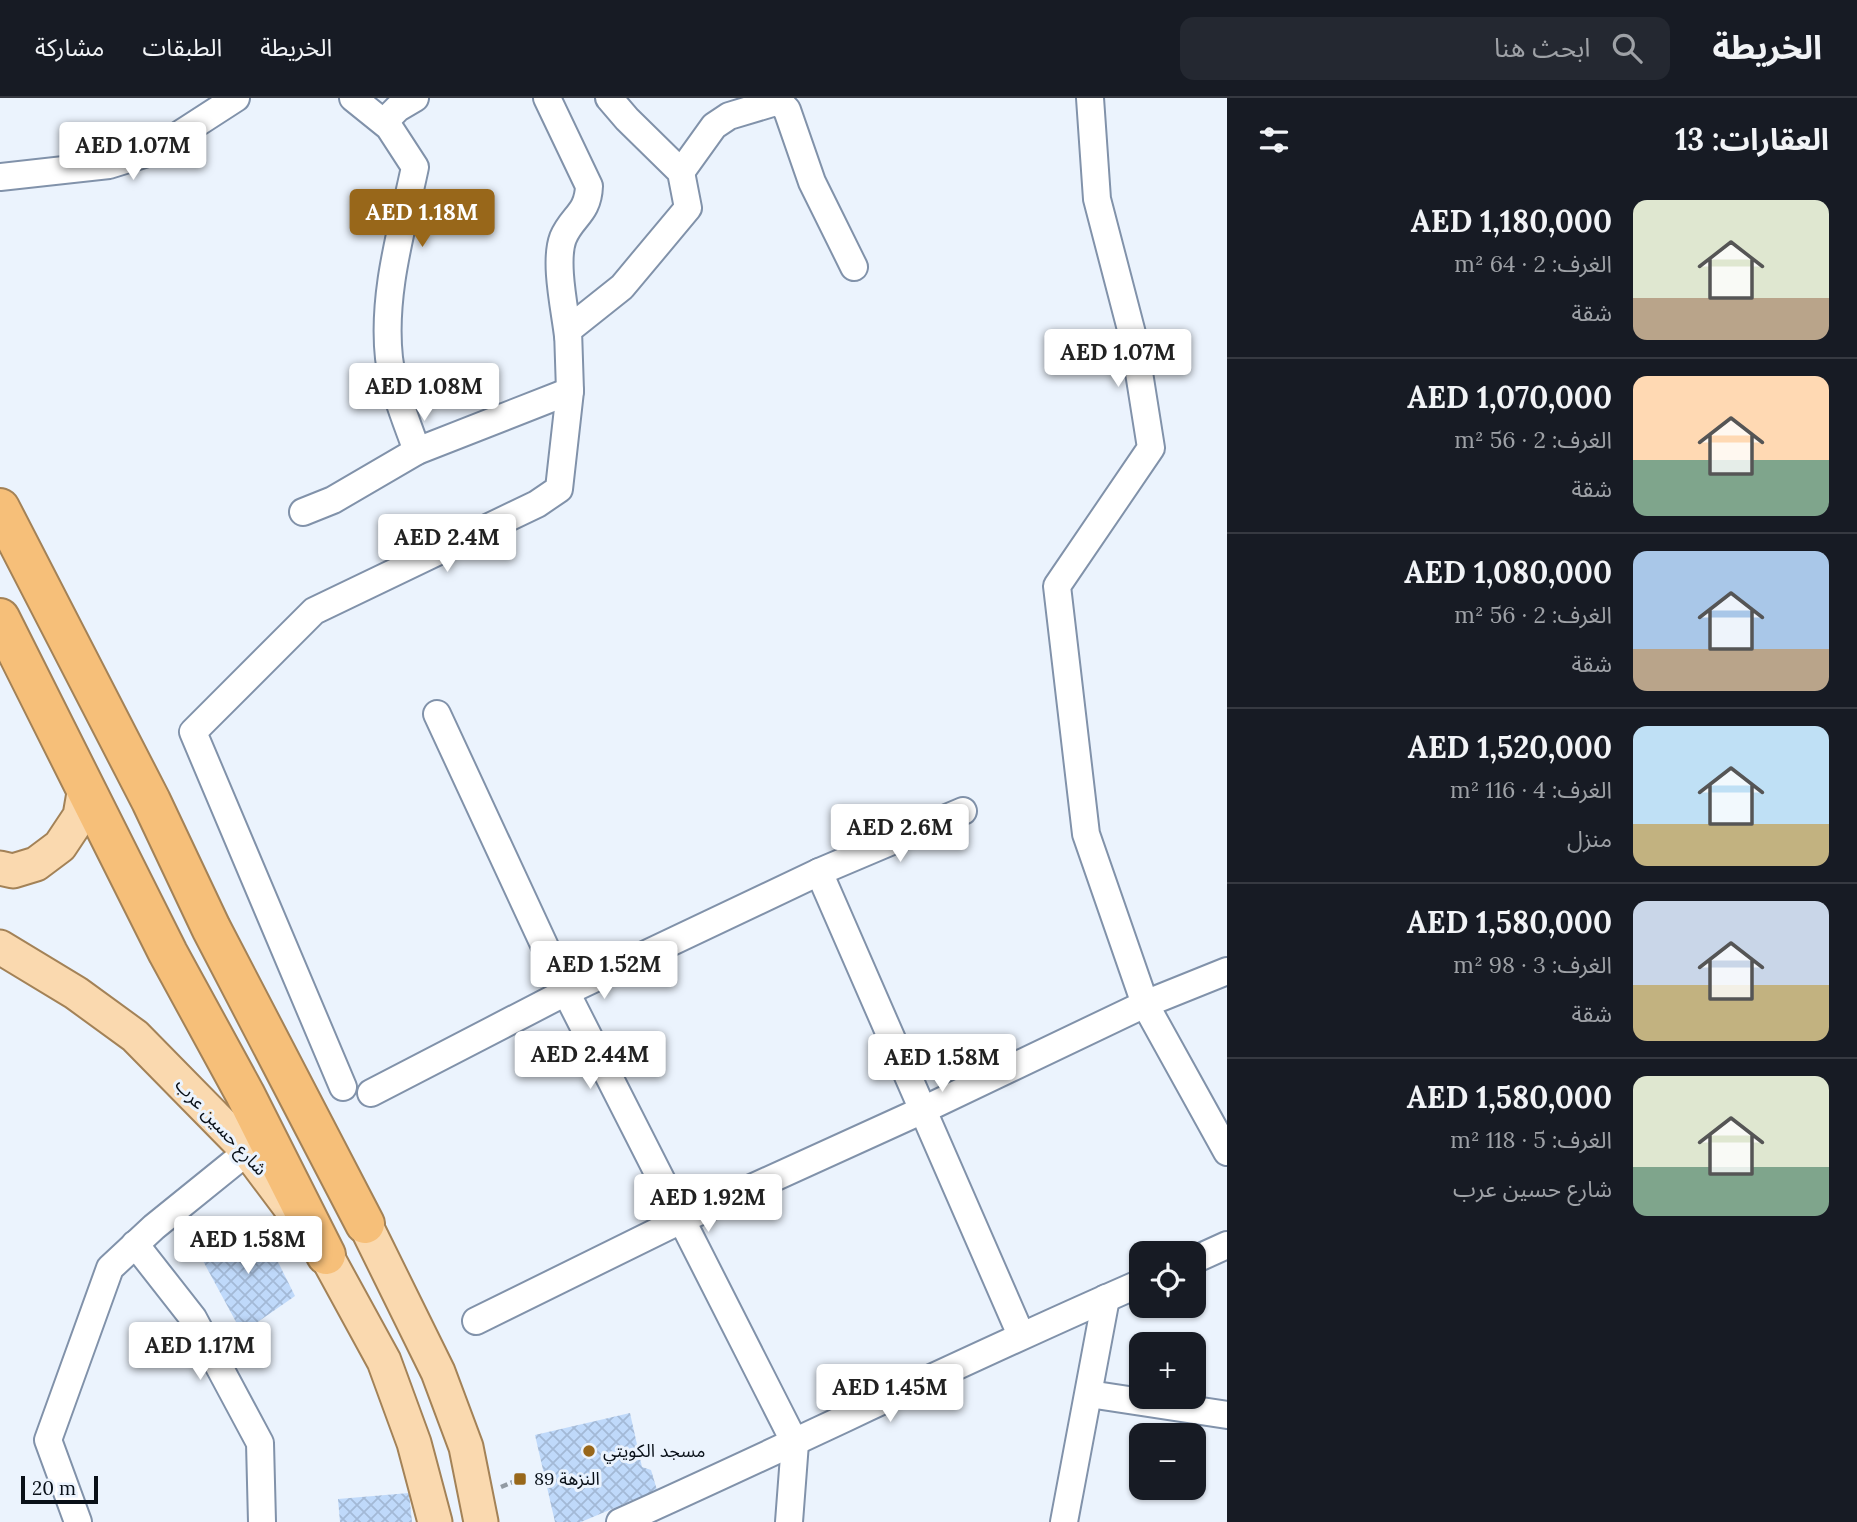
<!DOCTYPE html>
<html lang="ar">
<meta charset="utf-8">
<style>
:root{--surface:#171b24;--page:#242831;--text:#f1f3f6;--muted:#9ea1a6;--line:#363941;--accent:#98671a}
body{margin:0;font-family:Lora,"Noto Sans Arabic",serif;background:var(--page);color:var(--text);direction:rtl;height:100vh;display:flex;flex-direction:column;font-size:26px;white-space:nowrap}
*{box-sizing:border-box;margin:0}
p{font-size:23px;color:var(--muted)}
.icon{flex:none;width:38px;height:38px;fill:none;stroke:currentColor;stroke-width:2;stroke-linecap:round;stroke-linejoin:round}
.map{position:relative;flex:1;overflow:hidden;direction:ltr}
.drawer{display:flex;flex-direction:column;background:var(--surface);width:630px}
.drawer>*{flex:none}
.buttons{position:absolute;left:1129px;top:1143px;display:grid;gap:14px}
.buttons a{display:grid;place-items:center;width:77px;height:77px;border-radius:14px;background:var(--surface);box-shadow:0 2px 5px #0004;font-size:35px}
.scale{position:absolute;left:21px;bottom:18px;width:77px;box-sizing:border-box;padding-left:7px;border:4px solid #091018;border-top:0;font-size:19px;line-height:24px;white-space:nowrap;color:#091018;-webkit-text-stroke:5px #ebf3fd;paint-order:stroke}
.price{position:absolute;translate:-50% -60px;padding:0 16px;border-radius:7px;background:#fff;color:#222;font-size:23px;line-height:46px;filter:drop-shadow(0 2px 4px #0008)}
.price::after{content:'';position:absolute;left:50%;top:42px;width:21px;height:16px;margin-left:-10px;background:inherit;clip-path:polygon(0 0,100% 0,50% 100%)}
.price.current{background:var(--accent);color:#fff}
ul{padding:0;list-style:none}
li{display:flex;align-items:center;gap:21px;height:175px;padding:0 28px}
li+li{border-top:2px solid var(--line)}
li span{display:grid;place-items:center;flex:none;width:196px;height:140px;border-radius:14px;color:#555}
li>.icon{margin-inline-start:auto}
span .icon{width:84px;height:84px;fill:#fffc;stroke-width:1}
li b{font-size:30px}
h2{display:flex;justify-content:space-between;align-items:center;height:84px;padding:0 28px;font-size:30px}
header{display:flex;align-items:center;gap:42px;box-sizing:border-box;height:98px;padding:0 35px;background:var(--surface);border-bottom:2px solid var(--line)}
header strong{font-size:33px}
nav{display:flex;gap:38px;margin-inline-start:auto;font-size:24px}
.search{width:490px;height:63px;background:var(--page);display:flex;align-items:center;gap:18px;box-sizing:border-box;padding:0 24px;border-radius:14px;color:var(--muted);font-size:26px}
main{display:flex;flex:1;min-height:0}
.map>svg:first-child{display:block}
.building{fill:url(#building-cross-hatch)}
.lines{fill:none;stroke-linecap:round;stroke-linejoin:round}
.minor-casing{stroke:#8192aa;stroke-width:30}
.major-casing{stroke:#a38257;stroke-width:37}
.highway-casing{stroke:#a38257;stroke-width:42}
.path{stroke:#929aa3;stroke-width:4.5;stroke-dasharray:7 3.5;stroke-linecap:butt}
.minor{stroke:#fff;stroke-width:26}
.major{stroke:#fad9af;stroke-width:33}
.highway{stroke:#f6bf79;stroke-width:38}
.poi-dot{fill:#98671a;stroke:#ebf3fd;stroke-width:2.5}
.labels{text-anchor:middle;stroke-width:6;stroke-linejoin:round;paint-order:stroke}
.street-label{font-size:18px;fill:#091018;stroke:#ebf3fd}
.poi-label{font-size:18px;fill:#091018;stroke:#ebf3fd;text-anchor:start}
</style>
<header>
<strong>الخريطة</strong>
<div class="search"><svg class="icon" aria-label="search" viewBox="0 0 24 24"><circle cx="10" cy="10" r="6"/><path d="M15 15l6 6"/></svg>ابحث هنا</div>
<nav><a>الخريطة</a><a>الطبقات</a><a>مشاركة</a></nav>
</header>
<main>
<section class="drawer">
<h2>العقارات: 13<svg class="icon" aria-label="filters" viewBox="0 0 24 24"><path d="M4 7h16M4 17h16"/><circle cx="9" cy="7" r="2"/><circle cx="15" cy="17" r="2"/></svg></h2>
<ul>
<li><span style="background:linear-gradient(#dfe7d0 70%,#b9a48a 0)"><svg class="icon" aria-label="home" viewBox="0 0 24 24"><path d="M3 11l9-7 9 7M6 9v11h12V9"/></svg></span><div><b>AED 1,180,000</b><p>الغرف: 2 · 64 m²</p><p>شقة</p></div></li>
<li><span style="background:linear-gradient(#ffd9b3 60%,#7fa58c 0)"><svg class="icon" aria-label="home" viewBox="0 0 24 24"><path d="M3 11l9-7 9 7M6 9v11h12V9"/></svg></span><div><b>AED 1,070,000</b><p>الغرف: 2 · 56 m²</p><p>شقة</p></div></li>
<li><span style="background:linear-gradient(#a9c7e8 70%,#b9a48a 0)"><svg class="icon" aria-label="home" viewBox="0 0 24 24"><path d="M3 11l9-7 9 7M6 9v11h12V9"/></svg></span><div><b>AED 1,080,000</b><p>الغرف: 2 · 56 m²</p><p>شقة</p></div></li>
<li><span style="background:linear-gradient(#bfe0f5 70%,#c2b280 0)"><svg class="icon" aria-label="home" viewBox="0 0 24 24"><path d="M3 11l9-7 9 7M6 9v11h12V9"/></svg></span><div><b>AED 1,520,000</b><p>الغرف: 4 · 116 m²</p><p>منزل</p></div></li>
<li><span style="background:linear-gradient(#c9d6e8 60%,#c2b280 0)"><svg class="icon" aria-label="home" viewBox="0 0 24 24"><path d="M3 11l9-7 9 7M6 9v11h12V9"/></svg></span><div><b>AED 1,580,000</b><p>الغرف: 3 · 98 m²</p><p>شقة</p></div></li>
<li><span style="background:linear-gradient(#dfe7d0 65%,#7fa58c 0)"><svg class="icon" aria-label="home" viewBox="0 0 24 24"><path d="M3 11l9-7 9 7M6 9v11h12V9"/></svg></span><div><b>AED 1,580,000</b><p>الغرف: 5 · 118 m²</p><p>شارع حسين عرب</p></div></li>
</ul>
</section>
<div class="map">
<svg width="1227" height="1424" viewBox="0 0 1227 1424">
<defs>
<pattern id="building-cross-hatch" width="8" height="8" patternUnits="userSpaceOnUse" patternTransform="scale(1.75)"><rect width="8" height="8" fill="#bfd9fa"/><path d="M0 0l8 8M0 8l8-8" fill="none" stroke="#a3b9d6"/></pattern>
</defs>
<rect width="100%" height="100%" fill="#ebf3fd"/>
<g class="building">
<path d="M246,1126l19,12 30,60 -53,37 -40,-74 9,-15z"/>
<path d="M630,1315l12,54 9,3 6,20 -76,32h-26l-20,-87z"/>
<path d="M409,1395l3,29h-72l-2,-23z"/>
</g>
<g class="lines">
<g class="minor-casing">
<g id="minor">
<path d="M353,0l36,29 26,40c-13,62 -33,127 -26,191 4,32 17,62 28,93"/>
<path d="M547,0l42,88c-1,28 -17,30 -26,52 -9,24 2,72 5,98"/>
<path d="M1090,0l7,101 37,142 17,107 -94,138 29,248 59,170 82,148"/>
<path d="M384,24l14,-14 17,-10"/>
<path d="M681,74l33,-46 15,-10 50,-15 8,9 25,72 42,85"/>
<path d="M0,79l109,-12 45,-14 82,-53"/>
<path d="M303,414l30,-12 84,-49 153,-60"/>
<path d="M437,616l129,278 229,451 -6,79"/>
<path d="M819,774l202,463"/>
<path d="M343,989l-150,-355 121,-121 223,-107 22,-15 11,-98 -2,-61 54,-43 66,-79 -7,-36 -54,-53 -18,-21"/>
<path d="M371,995l195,-101 253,-120 144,-61"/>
<path d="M135,1146l58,74 67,125 2,79"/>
<path d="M1194,1162l33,-15"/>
<path d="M476,1223l205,-101 242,-110 222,-106 82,-33"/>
<path d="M1089,1296l138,21"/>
<path d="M78,1424l-30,-82 62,-172 44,-41 94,-76"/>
<path d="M620,1424c174,-78 346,-163 521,-239"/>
<path d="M1064,1424l42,-224"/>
</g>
</g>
<g class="major-casing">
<g id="major">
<path d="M0,770l13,3 23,-7 24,-18 20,-30 5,-29"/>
<path d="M0,849l76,46 59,43 113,115 78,104 58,106 30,82 21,79"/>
<path d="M365,1126l73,148 28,75 15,75"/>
</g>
</g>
<g class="highway-casing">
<g id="highway">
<path d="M0,410l151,293 60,127 154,296"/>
<path d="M0,520l168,335 77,141 81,161"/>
</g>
</g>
<path class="path" d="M501,1389l19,-8"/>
<use href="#minor" class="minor"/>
<use href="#major" class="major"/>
<use href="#highway" class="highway"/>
</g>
<g class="poi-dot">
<circle cx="589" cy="1353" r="7"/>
<rect x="513" y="1374" width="14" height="14" rx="3.5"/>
</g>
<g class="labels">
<g class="street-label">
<text transform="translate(221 1029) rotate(47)" y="6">شارع حسين عرب</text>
</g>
<g class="poi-label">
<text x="603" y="1359">مسجد الكويتي</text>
<text x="534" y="1387">النزهة 89</text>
</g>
</g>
</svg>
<div class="buttons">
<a><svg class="icon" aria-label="locate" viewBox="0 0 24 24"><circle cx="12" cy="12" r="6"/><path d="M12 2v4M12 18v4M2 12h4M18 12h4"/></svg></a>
<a>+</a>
<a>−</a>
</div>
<div class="scale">20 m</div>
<b class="price" style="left:133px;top:84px">AED 1.07M</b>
<b class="price current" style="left:422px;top:151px">AED 1.18M</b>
<b class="price" style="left:1118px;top:291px">AED 1.07M</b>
<b class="price" style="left:424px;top:325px">AED 1.08M</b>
<b class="price" style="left:447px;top:476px">AED 2.4M</b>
<b class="price" style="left:900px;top:766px">AED 2.6M</b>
<b class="price" style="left:604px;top:903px">AED 1.52M</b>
<b class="price" style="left:590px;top:993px">AED 2.44M</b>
<b class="price" style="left:942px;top:996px">AED 1.58M</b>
<b class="price" style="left:708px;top:1136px">AED 1.92M</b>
<b class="price" style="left:248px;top:1178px">AED 1.58M</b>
<b class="price" style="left:200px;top:1284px">AED 1.17M</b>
<b class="price" style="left:890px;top:1326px">AED 1.45M</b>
</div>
</main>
